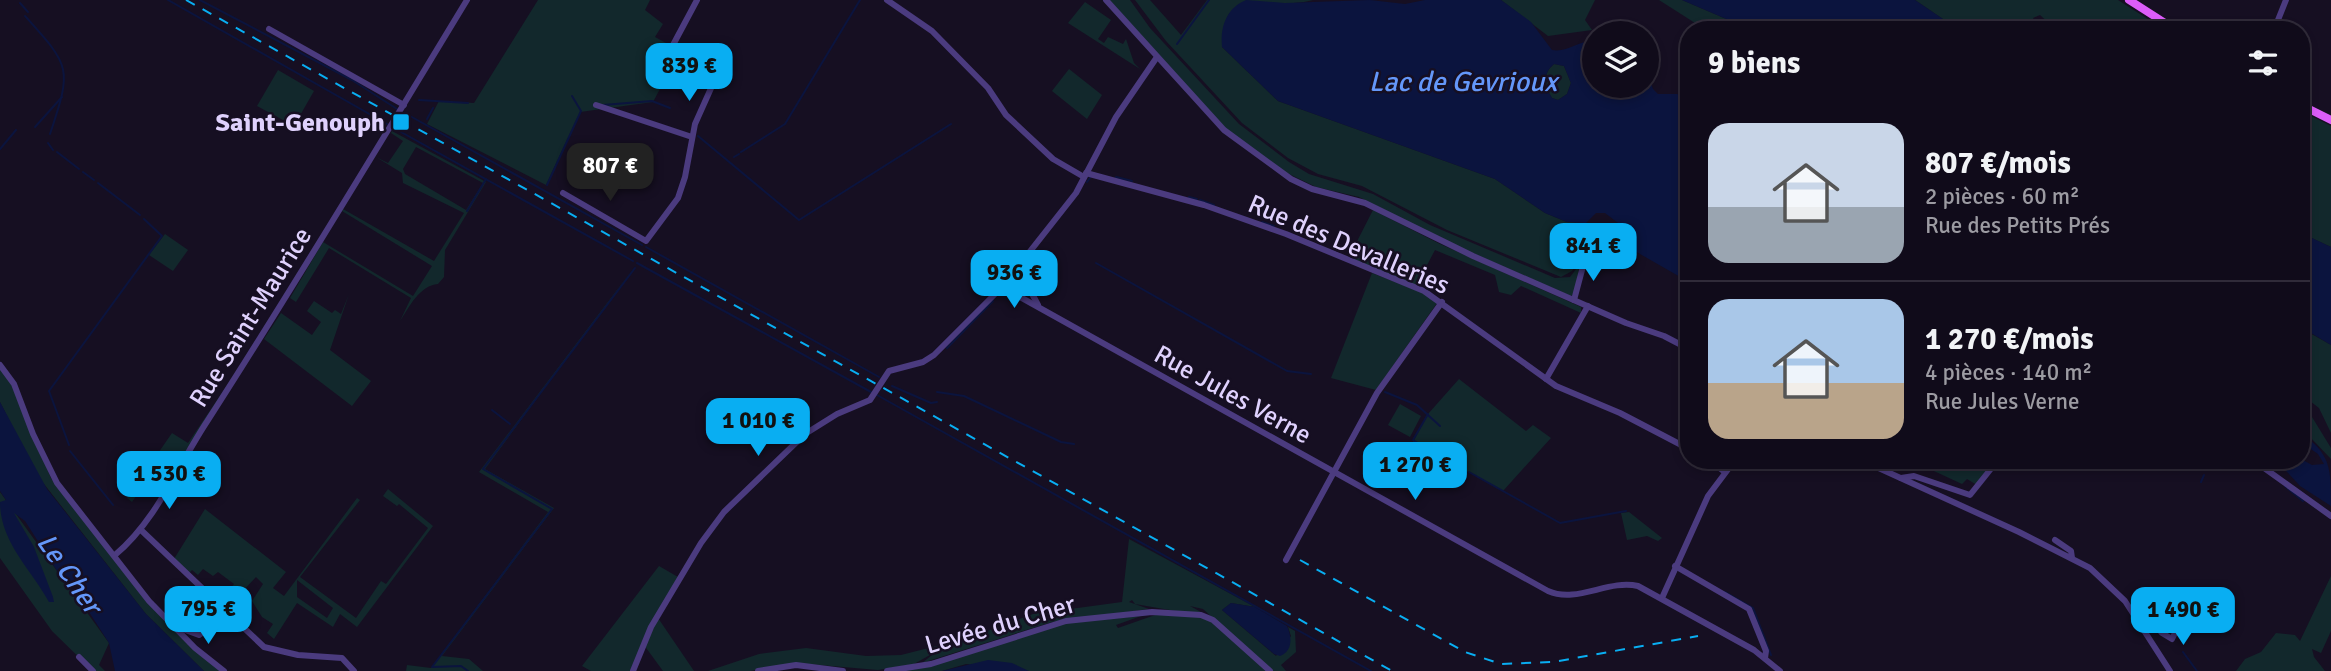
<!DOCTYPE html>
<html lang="fr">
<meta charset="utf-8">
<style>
:root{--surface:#100b1a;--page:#1e1927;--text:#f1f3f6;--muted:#9c9ba2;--line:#302b39;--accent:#09aef2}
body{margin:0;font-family:Signika,sans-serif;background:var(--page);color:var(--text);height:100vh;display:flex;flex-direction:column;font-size:26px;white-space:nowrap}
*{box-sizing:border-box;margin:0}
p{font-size:23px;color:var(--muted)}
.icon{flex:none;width:38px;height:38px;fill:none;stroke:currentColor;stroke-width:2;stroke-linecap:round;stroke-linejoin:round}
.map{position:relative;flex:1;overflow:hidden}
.drawer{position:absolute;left:1680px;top:21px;width:630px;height:448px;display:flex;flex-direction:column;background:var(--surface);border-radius:28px;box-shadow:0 4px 10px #0003,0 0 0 2px var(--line)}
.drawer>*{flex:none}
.controls{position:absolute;left:1582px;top:21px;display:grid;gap:14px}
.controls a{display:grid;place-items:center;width:77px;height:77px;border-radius:50%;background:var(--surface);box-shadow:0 4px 10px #0003,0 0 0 2px var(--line);font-size:35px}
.price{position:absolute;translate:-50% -60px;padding:0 16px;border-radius:14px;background:var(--accent);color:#111;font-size:23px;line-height:46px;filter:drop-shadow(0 2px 4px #0008)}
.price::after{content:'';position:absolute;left:50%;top:42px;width:21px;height:16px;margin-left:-10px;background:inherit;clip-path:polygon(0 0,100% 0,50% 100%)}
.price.selected{background:#222;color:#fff}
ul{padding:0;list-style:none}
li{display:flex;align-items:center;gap:21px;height:175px;padding:0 28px}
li+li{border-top:2px solid var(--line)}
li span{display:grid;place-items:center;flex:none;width:196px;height:140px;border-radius:21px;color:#555}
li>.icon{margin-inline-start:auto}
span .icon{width:84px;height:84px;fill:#fffc;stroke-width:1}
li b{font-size:30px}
h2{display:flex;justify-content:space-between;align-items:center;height:84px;padding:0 28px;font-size:30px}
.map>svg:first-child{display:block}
.green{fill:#12282c;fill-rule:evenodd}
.water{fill:#0b143e;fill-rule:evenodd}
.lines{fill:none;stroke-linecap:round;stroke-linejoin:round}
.stream{stroke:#0b143e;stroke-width:2}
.minor{stroke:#4b3b7f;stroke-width:6}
.major{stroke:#dc5df9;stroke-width:8}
.rail{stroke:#09aef2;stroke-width:2;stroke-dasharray:10 9;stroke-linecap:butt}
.poi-dot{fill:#09aef2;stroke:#160f22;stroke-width:2.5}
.labels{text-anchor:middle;stroke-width:5;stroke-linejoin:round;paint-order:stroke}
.poi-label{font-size:26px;font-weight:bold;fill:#dfd1fd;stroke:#160f22;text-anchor:end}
.street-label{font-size:26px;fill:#dfd1fd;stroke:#160f22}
.water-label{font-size:28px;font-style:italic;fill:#6497f9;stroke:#160f22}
</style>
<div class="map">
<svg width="2331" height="671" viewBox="0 0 2331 671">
<rect width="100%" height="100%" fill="#160f22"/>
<g class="green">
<path d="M538,0h112l-5,10 18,14 -8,13 11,6 -11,21 14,8 -16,30 -73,10 -34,73 -119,-61 12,-23 35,2z"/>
<path d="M1109,0h21l20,28 89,96 50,38 20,12 64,20 57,31 125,53 15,-1 10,-13 -6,30 -3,2 -128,-56 -84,-43 -43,-10 -31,-15 -60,-44z"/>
<path d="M1135,0h15l31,35 26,-35h106c-23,7 -73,0 -84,14 -5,9 -5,23 -7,33l56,54 217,78 50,34 22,9 37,2 -32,47 -11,6 -114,-47 -85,-44 -44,-12 -30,-16 -46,-35 -76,-82z"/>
<path d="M1501,0h94l-10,20 7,10 -44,6z"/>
<path d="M1659,0h23l70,30h-46z"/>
<path d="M1915,0h203l47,30h-79l-31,-11 9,11h-8l-16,-15 -7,3 6,12h-80z"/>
<path d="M1085,2l26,18 -13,19 6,4 4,-6 15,7 3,-5 8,24 6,6 -72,-46z"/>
<path d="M1554,64l10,2 7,17 -4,11 -9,6 -6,-2c-8,-12 -10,-24 2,-34z"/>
<path d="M1069,69l33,26 -15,24 -35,-28z"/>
<path d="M278,70l36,21 -20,35 -37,-20z"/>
<path d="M2301,111l30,15v121l-30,-14z"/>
<path d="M392,131l94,51 -41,68 -1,27 -6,7c-19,2 -28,22 -38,37l11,-23 -82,-50 -33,54 -6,-4 33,-56 90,54 19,-30 -90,-55 1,-2 91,52 30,-48 -61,-30 -1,-10 -26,-16 12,6 15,-22 -12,-8zM416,147l67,36 -17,27 -61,-36 -2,-5z"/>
<path d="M1373,210l65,33 143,64v6l-60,-27 -10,9 -12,-3 -4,-17 -60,-25 -19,36 -68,-27z"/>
<path d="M165,234l23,16 -15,21 -24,-16z"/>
<path d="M635,266l-150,203 69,39 -112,148 27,3 14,12h-77l1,-6 24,3 117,-156 -69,-40z"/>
<path d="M1372,273l54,21 11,9 -61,87 -45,-12z"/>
<path d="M349,294l-19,56 41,31 -19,25 -88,-67 17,-26 31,22 9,-13 -14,-11 7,-10 18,12 3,-3 6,4z"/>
<path d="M2301,328l30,17v88l-12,-25 -18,-14z"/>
<path d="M263,332l-101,160 -15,-12 -15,22 -5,-4 45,-65 16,10z"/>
<path d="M0,367l11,16 40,95 91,118 79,75h-17l-58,-57 -109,-139 -37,-73z"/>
<path d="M1459,379l67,52 7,-6 18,13 -48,53 -90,-49 15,-28z"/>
<path d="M2301,399l30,49v11l-20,-21 -10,-4v-19l8,6 -8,-14z"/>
<path d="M1400,404l21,12 -11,21 -22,-12z"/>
<path d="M1910,460h86l-19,25 -10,-6 -5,5z"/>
<path d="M388,489l45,37 -76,101 -17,-13 -7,13 -36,-24 -23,36 -7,-6 6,-9 -11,-7 -10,-16 11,-17 -7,-7 -15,16 -6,-5 -3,3 -2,-2 4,-5 -16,-12 -5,4 -10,-7 -5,6 -6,-5 -3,3 -15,-14 31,-50 81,63 -13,16 11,8 73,-98 3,2 -60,77 56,41 25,-37 5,3 42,-56 -29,-24 -2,2 -14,-10zM297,580l36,28 -6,10 -30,-21z"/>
<path d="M0,492l109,151 -10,22 6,6h-12l-41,-40 -52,-73z"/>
<path d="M1629,512l33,26 -4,3 -11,-5 -20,4 -6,-27z"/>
<path d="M1129,539l126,68 -24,-4 -9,7 54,46 15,-20 -3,-9 7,4 1,21 -15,13 5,6h-15l-68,-62 -13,-3 20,11 -75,-13 -3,-4 -3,2 20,7 -97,13 -130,41 15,-12 -23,13 -36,6 -82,-7 -46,8h-42l51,-17 47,-6 60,8 35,-1 67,-17 65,-24 89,-12z"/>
<path d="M659,566l19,11 -28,48 -19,46h-40l-9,-5z"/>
<path d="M2331,576v55l-10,22 -9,-4 2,8 11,14h-89l9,-12 16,-7 15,-19 19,2 5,6z"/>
<path d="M1158,614l39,2 15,6 55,49h-238l-63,-7 -24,7h-43l157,-47 85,-8 -25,9 2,3z"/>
<path d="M658,618l36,53h-31l-19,-26z"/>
</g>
<g class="water">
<path d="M1246,0l39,3 85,-3 35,4 20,-4h76l30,22 21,28c15,3 27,-10 42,-9v45h53v-14l6,17 5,5h19l12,5v183l-63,-36 -5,-9 1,-11 -17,-13h-9l-10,10 -19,-1 -22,-9 -50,-34 -217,-78 -56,-54c-2,-21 5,-39 24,-47zM1554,64l10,2 7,17 -4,11 -9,6 -6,-2c-8,-12 -10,-24 2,-34z"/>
<path d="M1682,0h233l44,30h-207z"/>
<path d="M2301,233l30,14v98l-30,-18z"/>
<path d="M0,402l47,87 99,125 58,57h-89l-6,-28 -27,-42 -21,-24 -36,-56 -11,-8 20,34 19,50 1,5h-5c-18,-33 -49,-60 -49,-100l6,-2 -6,-9z"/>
<path d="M2301,434c30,19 30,35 30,72l-31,-20 -24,-26 25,-1 11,6 12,-1 -6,-10 -17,-12z"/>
<path d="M1231,603l24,4 32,19c5,11 6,25 -7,30l-6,-2 -52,-44z"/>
<path d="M988,660l24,3 17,8h-87z"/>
</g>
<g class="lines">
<g class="stream">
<path d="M168,0l219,124"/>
<path d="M200,0l152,80 45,29"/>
<path d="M20,3l8,9"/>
<path d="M25,16c46,51 47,52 25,118"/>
<path d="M1177,44l32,-44"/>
<path d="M419,100l49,3"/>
<path d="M603,105l49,-4 18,7"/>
<path d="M410,116l232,129"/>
<path d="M427,119l6,-11"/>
<path d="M35,127l27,-30"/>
<path d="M392,127l241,134"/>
<path d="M698,136l101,84 152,-96"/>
<path d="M48,143l5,7"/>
<path d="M0,149l16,-19"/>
<path d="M57,152l22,17"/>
<path d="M741,152l44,-28 75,-124"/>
<path d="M734,157l5,-3"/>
<path d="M83,172l11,8"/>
<path d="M1116,177l16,4"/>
<path d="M1087,182l3,-4"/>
<path d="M98,183l42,32"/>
<path d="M547,185l34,-74 -9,-15"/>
<path d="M1189,197l8,2"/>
<path d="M1200,200l14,5"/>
<path d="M467,211l19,-32"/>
<path d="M1262,222l12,4"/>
<path d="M646,247l233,130"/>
<path d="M637,263l234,129"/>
<path d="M1096,263l191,108 24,3"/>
<path d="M947,348l46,-47"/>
<path d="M892,386l39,17 6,-1"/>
<path d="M937,392l27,4 97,46 13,2"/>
<path d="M1385,392l32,13 23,21"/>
<path d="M877,395l494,276"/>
<path d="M492,410l18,14"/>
<path d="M69,445l-20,-54 113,-155 -18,-17"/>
<path d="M1427,449l-14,-9 15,-26"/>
<path d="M70,451l43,54"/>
<path d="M2207,468l6,-8"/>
<path d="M1469,472l91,51 66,-12"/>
<path d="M2201,482l3,-7"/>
<path d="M2285,486l18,15"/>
<path d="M1725,592l28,16 18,47"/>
<path d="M2183,652l14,19"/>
<path d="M468,671l-7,-5 -29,1 120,-158 -69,-40 152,-201"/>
</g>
<g class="minor">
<path d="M887,0l45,31 56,57 18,27 47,44 31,18"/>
<path d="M1106,0l118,130 67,49 21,10 53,14 108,53 153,67 38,13 25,13"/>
<path d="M269,29l135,76"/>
<path d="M2274,30l12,-30"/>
<path d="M596,105l96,32"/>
<path d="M1086,173l118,32 82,29 138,57 132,95 64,27 69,36"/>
<path d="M563,193l83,48 32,-43 7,-21 10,-53 17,-38 -3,-9 -36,-32 24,-45"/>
<path d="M1012,274l16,12 10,19"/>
<path d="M1002,287l546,304c29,13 60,-12 90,-5l116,64 26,21"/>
<path d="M1574,300l11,-41"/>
<path d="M0,365l14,19 19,50 24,49 92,118 46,47 29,23"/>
<path d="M1546,379l42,-73"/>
<path d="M1709,460l16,12"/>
<path d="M1861,460l158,72 71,36 35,33 45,70"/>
<path d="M2253,460l78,56"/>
<path d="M1901,478l13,-2 56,19 28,-35"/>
<path d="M141,530l123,117 34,8 44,3 12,13"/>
<path d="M2055,540l16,11 1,7"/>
<path d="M115,555c42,-35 63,-90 93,-135 89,-138 174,-280 259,-420"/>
<path d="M1286,560l91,-167 65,-91"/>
<path d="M1675,566l74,43 17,42 -1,7"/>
<path d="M1662,598l46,-102 27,-36"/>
<path d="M2133,611h11l18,22 10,6 3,-6 -20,-27"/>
<path d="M180,628l19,7 28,-21"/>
<path d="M79,657l14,14"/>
<path d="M633,671l18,-44 50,-84 23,-31 81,-78 32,-20 33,-14 19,-29 34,-9 11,-7 68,-68 74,-94 40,-76 41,-60"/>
<path d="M758,671l38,-6 47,6"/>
<path d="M887,671l44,-7 135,-43 86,-9 49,3 12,5 57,51"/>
</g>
<g class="major">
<path d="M2129,0l47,30"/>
<path d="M2301,105l30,15"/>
</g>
<g class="rail">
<path d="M186,0l1206,671"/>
<path d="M1300,560l165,92 36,12 52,-2 145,-26"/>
</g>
</g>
<rect class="poi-dot" x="392" y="113" width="18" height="18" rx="3.5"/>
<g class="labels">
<g class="poi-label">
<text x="385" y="131">Saint-Genouph</text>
</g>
<g class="street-label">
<text transform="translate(1349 244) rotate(23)" y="9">Rue des Devalleries</text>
<text transform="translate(250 317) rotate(-58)" y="9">Rue Saint-Maurice</text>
<text transform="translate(1233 394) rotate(29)" y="9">Rue Jules Verne</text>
<text transform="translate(1000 624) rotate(-16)" y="9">Levée du Cher</text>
</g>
<g class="water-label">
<text x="1463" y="91">Lac de Gevrioux</text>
<text transform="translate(70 573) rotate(55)" y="10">Le Cher</text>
</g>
</g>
</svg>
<div class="controls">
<a><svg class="icon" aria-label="layers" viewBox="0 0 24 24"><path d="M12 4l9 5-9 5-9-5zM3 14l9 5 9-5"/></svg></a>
</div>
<b class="price" style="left:689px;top:103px">839 €</b>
<b class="price selected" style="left:610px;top:203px">807 €</b>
<b class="price" style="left:1593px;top:283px">841 €</b>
<b class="price" style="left:1014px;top:310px">936 €</b>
<b class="price" style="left:758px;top:458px">1 010 €</b>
<b class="price" style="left:1415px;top:502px">1 270 €</b>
<b class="price" style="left:169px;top:511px">1 530 €</b>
<b class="price" style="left:208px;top:646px">795 €</b>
<b class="price" style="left:2183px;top:647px">1 490 €</b>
<section class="drawer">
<h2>9 biens<svg class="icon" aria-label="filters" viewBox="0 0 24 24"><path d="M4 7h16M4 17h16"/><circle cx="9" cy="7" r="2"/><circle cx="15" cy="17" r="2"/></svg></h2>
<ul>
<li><span style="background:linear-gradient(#c9d6e8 60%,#9aa5b1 0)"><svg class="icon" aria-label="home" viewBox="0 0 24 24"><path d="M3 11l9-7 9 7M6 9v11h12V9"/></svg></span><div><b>807 €/mois</b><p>2 pièces · 60 m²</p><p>Rue des Petits Prés</p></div></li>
<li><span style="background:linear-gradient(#a9c7e8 60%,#b9a48a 0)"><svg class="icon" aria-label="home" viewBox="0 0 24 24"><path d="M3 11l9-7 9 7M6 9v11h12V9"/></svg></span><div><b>1 270 €/mois</b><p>4 pièces · 140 m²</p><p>Rue Jules Verne</p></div></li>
</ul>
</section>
</div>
